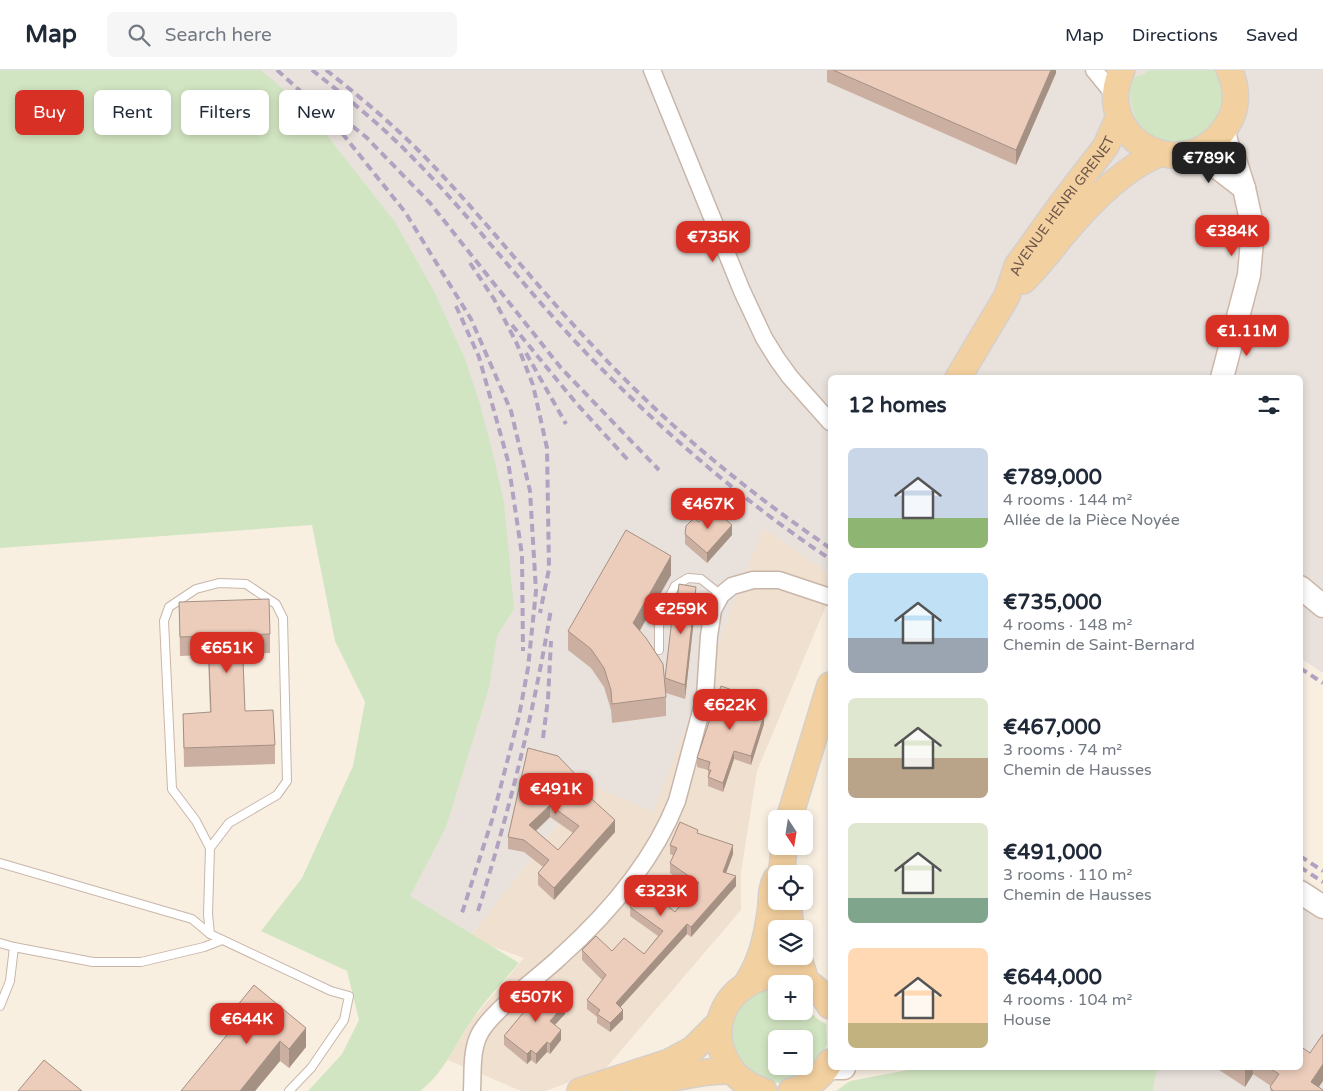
<!DOCTYPE html>
<meta charset="utf-8">
<style>
:root{--surface:#fff;--page:#f6f6f7;--text:#1f2937;--muted:#747a83;--line:#e0e1e3;--accent:#d93025}
body{margin:0;font-family:"Varela Round",sans-serif;background:var(--page);color:var(--text);height:100vh;display:flex;flex-direction:column;font-size:19px;white-space:nowrap}
*{box-sizing:border-box;margin:0}
p{font-size:16px;color:var(--muted)}
.icon{flex:none;width:28px;height:28px;fill:none;stroke:currentColor;stroke-width:2;stroke-linecap:round;stroke-linejoin:round}
.map{position:relative;flex:1;overflow:hidden}
.details{position:absolute;left:828px;top:305px;width:475px;height:695px;display:flex;flex-direction:column;background:var(--surface);border-radius:8px;box-shadow:0 2px 8px #0003}
.details>*{flex:none}
.top-card{position:absolute;left:15px;top:20px;width:475px;height:45px;display:flex;gap:10px}
.needle{width:32px;rotate:168deg}
.fabs{position:absolute;left:768px;top:740px;display:grid;gap:10px}
.fabs a{display:grid;place-items:center;width:45px;height:45px;border-radius:8px;background:var(--surface);box-shadow:0 2px 8px #0003;font-size:25px}
.price{position:absolute;translate:-50% -42px;padding:0 11px;border-radius:10px;background:var(--accent);color:#fff;font-size:16px;line-height:32px;filter:drop-shadow(0 1px 2px #0008)}
.price::after{content:'';position:absolute;left:50%;top:30px;width:15px;height:11px;margin-left:-8px;background:inherit;clip-path:polygon(0 0,100% 0,50% 100%)}
.price.current{background:#222;color:#fff}
ul{padding:0;list-style:none}
li{display:flex;align-items:center;gap:15px;height:125px;padding:0 20px}
li span{display:grid;place-items:center;flex:none;width:140px;height:100px;border-radius:8px;color:#555}
li>.icon{margin-inline-start:auto}
span .icon{width:60px;height:60px;fill:#fffc;stroke-width:1}
li b{font-size:21px}
h2{display:flex;justify-content:space-between;align-items:center;height:60px;padding:0 20px;font-size:21px}
.tag{padding:0 18px;border-radius:8px;background:var(--surface);box-shadow:0 2px 8px #0003;font-size:18px;line-height:45px}
.tag.current{background:var(--accent);color:#fff}
header{display:flex;align-items:center;gap:30px;box-sizing:border-box;height:70px;padding:0 25px;background:var(--surface);border-bottom:1px solid var(--line)}
header strong{font-size:24px}
nav{display:flex;gap:28px;margin-inline-start:auto;font-size:18px}
.search{width:350px;height:45px;background:var(--page);display:flex;align-items:center;gap:12px;box-sizing:border-box;padding:0 18px;border-radius:8px;color:var(--muted);font-size:19px}
.map>svg:first-child{display:block}
.residential{fill:#f0e0d0}
.industrial{fill:#e9e2dc}
.green{fill:#d2e5c2;fill-rule:evenodd}
.lines{fill:none;stroke-linecap:round;stroke-linejoin:round}
.lane-casing{stroke:#c8b6aa;stroke-width:10}
.street-casing{stroke:#c8b6aa;stroke-width:19}
.secondary-casing{stroke:#ceb8aa;stroke-width:25}
.primary-casing{stroke:#d6d0cd;stroke-width:28}
.lane{stroke:#fff;stroke-width:8}
.street{stroke:#fff;stroke-width:16}
.secondary{stroke:#fff;stroke-width:22}
.primary{stroke:#f3d09f;stroke-width:25}
.rail{stroke:#b1a2c1;stroke-width:4;stroke-dasharray:8 5;stroke-linecap:butt}
.wall{fill:#cbb0a2;fill-rule:evenodd}
.shaded-wall{fill:#a59084}
.building{fill:#eccdbc;stroke:#a59084;fill-rule:evenodd}
.labels{text-anchor:middle;stroke-width:4;stroke-linejoin:round;paint-order:stroke}
.street-label{font-size:14px;fill:#6e564b;stroke:#fdf3e7}
</style>
<header>
<strong>Map</strong>
<div class="search"><svg class="icon" aria-label="search" viewBox="0 0 24 24"><circle cx="10" cy="10" r="6"/><path d="M15 15l6 6"/></svg>Search here</div>
<nav><a>Map</a><a>Directions</a><a>Saved</a></nav>
</header>
<div class="map">
<svg width="1323" height="1021" viewBox="0 0 1323 1021">
<rect width="100%" height="100%" fill="#f9efe1"/>
<path class="residential" d="M763,458l67,46v22l-73,175 -16,101v38l-135,158 -60,23h-25l-73,-31 23,-39 53,-63 -55,-20 120,-154 64,27z"/>
<g class="industrial">
<path d="M239,0h1084v603l-23,-15v-280h-470v196l-67,-46 -110,284 -64,-28 -120,154 -92,-34 40,-85z"/>
<path d="M1300,806l23,15v200h-170l4,-23h143z"/>
</g>
<g class="green">
<path d="M0,0h260l20,16 34,33 81,103 40,71 30,66 15,45 13,50 11,48 10,107 -17,27 -8,52 -43,139 -36,69 109,67c-16,19 -37,40 -49,60 -16,24 -27,51 -50,68h-112l34,-37 17,-34 -12,-49 -86,-40 41,-53 51,-112 12,-64 -30,-61 -23,-116 -312,23z"/>
<path d="M1149,0h67c7,10 9,25 6,37 -17,60 -105,40 -90,-29l12,-4z"/>
<path d="M776,917v24h28v-9l12,16 10,6 1,20 -6,15 -10,12 -28,12 -17,-1 -26,-18 -10,-29 3,-16 7,-14 12,-11 15,-6zM776,969h28v27h-28z"/>
<path d="M919,998h238l-4,23h-317l14,-10z"/>
</g>
<g class="lines">
<g class="lane-casing">
<g id="lane">
<path d="M659,580v-33l16,-31 13,-8 13,1 20,16"/>
<path d="M210,778l19,-25 48,-28 10,-14 -4,-163 -7,-14 -30,-20 -27,-1 -23,6 -27,18 -5,14 8,168 24,32 14,27 -2,66 2,20 121,57 18,5 -5,24 -33,48 -22,23"/>
<path d="M0,793l192,56 18,15"/>
<path d="M0,873l14,4 79,15h48l63,-15 18,-7"/>
<path d="M0,936l10,-25 4,-34"/>
</g>
</g>
<g class="street-casing">
<g id="street">
<path d="M652,0l90,221 22,47 13,21 13,18 40,45"/>
<path d="M1094,0l22,27"/>
<path d="M472,1021c1,-19 -1,-39 7,-56 11,-23 60,-58 80,-77 48,-43 94,-96 118,-157l28,-105 4,-60 4,-26 8,-15 11,-9 21,-6h26l51,17"/>
</g>
</g>
<g class="secondary-casing">
<g id="secondary">
<path d="M1189,84l25,11 30,23"/>
<path d="M1222,308l27,-103 4,-46 -9,-41 -9,-28 -8,-16 -3,-13"/>
<path d="M1300,517l23,19"/>
<path d="M1300,822l23,15"/>
<path d="M827,998h17"/>
</g>
</g>
<g class="primary-casing">
<g id="primary">
<path d="M1122,0c-33,71 70,124 109,48 7,-14 5,-35 -2,-48"/>
<path d="M1023,211c14,-13 26,-29 38,-44 25,-30 61,-69 98,-83"/>
<path id="s1" d="M958,308l49,-82 10,-30 46,-64 43,-56 13,-30"/>
<path d="M789,749l41,-134"/>
<path d="M780,804l2,-3 2,-25"/>
<path d="M788,831l3,28"/>
<path d="M798,886l8,25"/>
<path d="M747,913c14,-22 19,-43 23,-70 2,-11 0,-24 6,-34"/>
<path d="M638,1018c29,-9 63,-18 93,-17"/>
<path d="M580,1021l89,-29 24,-13 27,-27"/>
<path d="M764,1021c-15,-4 -29,-14 -36,-27 -40,-68 61,-127 102,-58"/>
<path d="M791,1021c16,-3 31,-14 39,-29"/>
</g>
</g>
<use href="#lane" class="lane"/>
<use href="#street" class="street"/>
<use href="#secondary" class="secondary"/>
<use href="#primary" class="primary"/>
<g class="rail">
<path d="M277,0l53,48 75,94 66,107 40,92 19,80 6,100 -8,77 -9,48 -27,104 -30,93"/>
<path d="M312,0c34,27 69,55 100,87 62,63 116,136 178,200 73,75 153,144 240,202"/>
<path d="M326,0c33,26 65,53 94,82 61,62 114,132 174,195 70,76 151,143 236,201"/>
<path d="M322,32l44,35 64,66 131,165 98,102"/>
<path d="M470,193l24,36 23,45 16,41 14,63 2,121 -9,44"/>
<path d="M456,236l23,51 29,104 14,94 1,96"/>
<path d="M512,255l64,78 52,57"/>
<path d="M526,283l40,71"/>
<path d="M1300,598l23,15"/>
<path d="M543,668l5,-39 3,-58"/>
<path d="M1300,786l23,15"/>
<path d="M1300,797l23,15"/>
<path d="M478,841c31,-99 56,-199 73,-302"/>
</g>
</g>
<g class="wall">
<path d="M827,0h229v3l-40,92 -189,-83z"/>
<path d="M699,452l33,13 -25,28 -22,-19v-10z"/>
<path d="M671,505l-31,56 25,52v-5l10,-59 21,-18 -11,98 -19,-6v23l-54,7 -1,-13 -7,-23 -13,-19 -23,-18v-19z"/>
<path d="M179,532l91,32v19l-27,1 2,57 30,34v19l-91,3 -1,-53 27,-1 -2,-58 -28,1z"/>
<path d="M757,637l-1,5 8,12 -13,41 -17,-6 -11,33 -15,-6v-16l-11,-3v-9z"/>
<path d="M528,678l50,40 37,44 -61,68 -16,-15v-12l5,-6 -19,-15 -16,-3v-12zM550,747l23,16 -15,17 -22,-19z"/>
<path d="M698,763l35,21 -7,19 10,13 -45,51 -4,-3 -67,73 3,12 -13,13 -13,-9v-6l-10,-8v-9l15,-20 -20,-20v-10l62,4 14,-18 -28,-20 1,-18 44,14 19,-23 -24,-16v-10l4,-7 -4,-2v-9z"/>
<path d="M531,930l34,14 -10,11 6,15 -11,14 -3,-2 -11,12 -5,-4 -4,4 -23,-19v-9l27,-33z"/>
<path d="M237,936l69,41 -17,21 -9,-7 -25,30h-74l56,-68z"/>
<path d="M1216,998h84l23,23h-53l1,-5 -18,-12 -8,13z"/>
</g>
<g class="shaded-wall">
<path d="M1051,0h5v3l-40,92v-15z"/>
<path d="M732,455v10l-25,28v-10z"/>
<path d="M671,486v19l-38,67v-19z"/>
<path d="M696,517v14l-11,98v-14z"/>
<path d="M757,629v8l-4,12v-8z"/>
<path d="M764,645v9l-13,41v-9z"/>
<path d="M734,681v8l-11,33v-9z"/>
<path d="M578,707v12l-5,-7z"/>
<path d="M550,735v12l-21,20v-12z"/>
<path d="M615,750v12l-61,68v-12z"/>
<path d="M733,775v9l-10,27v-9z"/>
<path d="M736,806v10l-45,51v-10z"/>
<path d="M687,854v10l-71,78v-9z"/>
<path d="M565,934v10l-15,16v-9z"/>
<path d="M623,940v9l-13,13v-9z"/>
<path d="M1303,949v17l-3,5v-18z"/>
<path d="M306,958v19l-17,21v-19z"/>
<path d="M561,960v10l-11,14v-10z"/>
<path d="M280,971v20l-25,30h-15z"/>
<path d="M547,972v10l-11,12v-10z"/>
<path d="M531,980v10l-4,4v-10z"/>
<path d="M1323,994v17l-7,10 -5,-9z"/>
<path d="M1246,998h7v6l-8,13v-18z"/>
</g>
<g class="building">
<path d="M833,0h218l-35,80z"/>
<path d="M712,437l20,18 -25,28 -22,-19 1,-8 8,-8 5,4z"/>
<path d="M626,460l45,26 -38,67 13,15 17,26 3,33 -54,7 -1,-14 -7,-22 -13,-19 -23,-18z"/>
<path d="M679,514l17,3 -11,98 -20,-7 7,-59h3z"/>
<path d="M269,529l1,35 -28,1 3,76 28,-1 2,35 -91,3 -1,-34 28,-2 -3,-76 -28,1 -1,-35z"/>
<path d="M721,616l36,13 -4,12 11,4 -13,41 -17,-5 -11,32 -15,-6 3,-7h-3l2,-8 -13,-4z"/>
<path d="M528,678l30,8 20,21 -5,5 42,38 -61,68 -16,-15 11,-13 -25,-20 -16,-3zM550,735l29,21 -21,24 -29,-25z"/>
<path d="M680,752l18,8 -1,3 36,12 -10,27 13,4 -45,51 -4,-3 -71,79 7,7 -13,13 -13,-9 3,-4 -13,-10 19,-25 -24,-25 14,-14 16,15 12,-13 20,16 19,-23 -33,-24 4,-6 -3,-3 11,-13 33,27 24,-29 -29,-20 7,-15 -7,-3z"/>
<path d="M254,915l52,43 -17,21 -9,-8 -40,50h-59l64,-78 -8,-7z"/>
<path d="M542,916l23,18 -15,17 11,9 -11,14 -3,-2 -11,12 -5,-4 -4,4 -23,-18 29,-35 -2,-1z"/>
<path d="M1300,947l3,2 -3,4z"/>
<path d="M1323,964v30l-12,18 12,8v1h-50l-3,-4 9,-13 -10,-6h31v-22l10,7z"/>
<path d="M44,990l38,31h-64z"/>
</g>
<g class="labels">
<g class="street-label">
<text dy="5" stroke="none"><textPath href="#s1" startOffset="202">AVENUE HENRI GRENET</textPath></text>
</g>
</g>
</svg>
<div class="fabs">
<a><svg class="needle" viewBox="-14 -14 28 28"><path d="M0-13l5 13h-10z" fill="#e53935"/><path d="M0 13l5-13h-10z" fill="#747a83"/></svg></a>
<a><svg class="icon" aria-label="locate" viewBox="0 0 24 24"><circle cx="12" cy="12" r="6"/><path d="M12 2v4M12 18v4M2 12h4M18 12h4"/></svg></a>
<a><svg class="icon" aria-label="layers" viewBox="0 0 24 24"><path d="M12 4l9 5-9 5-9-5zM3 14l9 5 9-5"/></svg></a>
<a>+</a>
<a>−</a>
</div>
<b class="price current" style="left:1209px;top:114px">€789K</b>
<b class="price" style="left:1232px;top:187px">€384K</b>
<b class="price" style="left:713px;top:193px">€735K</b>
<b class="price" style="left:1247px;top:287px">€1.11M</b>
<b class="price" style="left:708px;top:460px">€467K</b>
<b class="price" style="left:681px;top:565px">€259K</b>
<b class="price" style="left:227px;top:604px">€651K</b>
<b class="price" style="left:730px;top:661px">€622K</b>
<b class="price" style="left:556px;top:745px">€491K</b>
<b class="price" style="left:661px;top:847px">€323K</b>
<b class="price" style="left:536px;top:953px">€507K</b>
<b class="price" style="left:247px;top:975px">€644K</b>
<div class="top-card">
<a class="tag current">Buy</a>
<a class="tag">Rent</a>
<a class="tag">Filters</a>
<a class="tag">New</a>
</div>
<section class="details">
<h2>12 homes<svg class="icon" aria-label="filters" viewBox="0 0 24 24"><path d="M4 7h16M4 17h16"/><circle cx="9" cy="7" r="2"/><circle cx="15" cy="17" r="2"/></svg></h2>
<ul>
<li><span style="background:linear-gradient(#c9d6e8 70%,#8fb573 0)"><svg class="icon" aria-label="home" viewBox="0 0 24 24"><path d="M3 11l9-7 9 7M6 9v11h12V9"/></svg></span><div><b>€789,000</b><p>4 rooms · 144 m²</p><p>Allée de la Pièce Noyée</p></div></li>
<li><span style="background:linear-gradient(#bfe0f5 65%,#9aa5b1 0)"><svg class="icon" aria-label="home" viewBox="0 0 24 24"><path d="M3 11l9-7 9 7M6 9v11h12V9"/></svg></span><div><b>€735,000</b><p>4 rooms · 148 m²</p><p>Chemin de Saint-Bernard</p></div></li>
<li><span style="background:linear-gradient(#dfe7d0 60%,#b9a48a 0)"><svg class="icon" aria-label="home" viewBox="0 0 24 24"><path d="M3 11l9-7 9 7M6 9v11h12V9"/></svg></span><div><b>€467,000</b><p>3 rooms · 74 m²</p><p>Chemin de Hausses</p></div></li>
<li><span style="background:linear-gradient(#dfe7d0 75%,#7fa58c 0)"><svg class="icon" aria-label="home" viewBox="0 0 24 24"><path d="M3 11l9-7 9 7M6 9v11h12V9"/></svg></span><div><b>€491,000</b><p>3 rooms · 110 m²</p><p>Chemin de Hausses</p></div></li>
<li><span style="background:linear-gradient(#ffd9b3 75%,#c2b280 0)"><svg class="icon" aria-label="home" viewBox="0 0 24 24"><path d="M3 11l9-7 9 7M6 9v11h12V9"/></svg></span><div><b>€644,000</b><p>4 rooms · 104 m²</p><p>House</p></div></li>
</ul>
</section>
</div>
